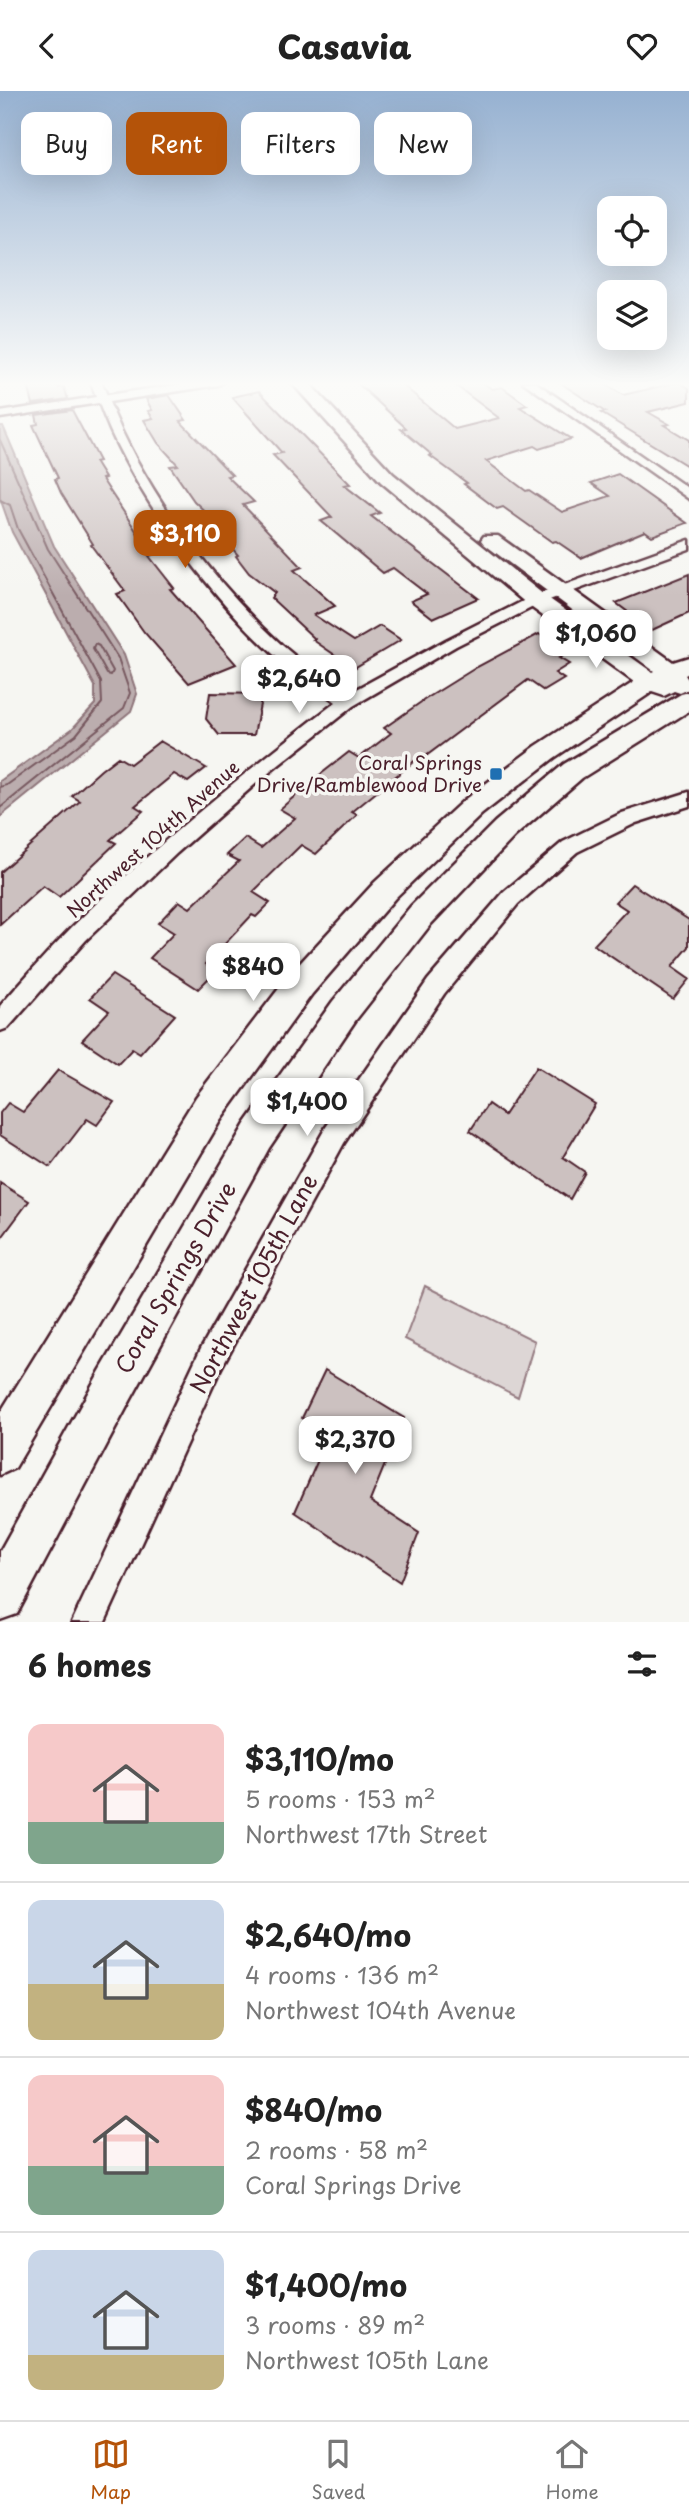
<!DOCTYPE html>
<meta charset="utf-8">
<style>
:root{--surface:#fff;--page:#f6f6f6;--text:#222;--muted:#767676;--line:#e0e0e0;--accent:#b45309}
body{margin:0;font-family:"Playpen Sans",sans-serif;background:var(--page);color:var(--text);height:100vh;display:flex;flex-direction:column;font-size:26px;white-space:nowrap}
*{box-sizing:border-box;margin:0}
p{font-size:23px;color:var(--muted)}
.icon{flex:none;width:38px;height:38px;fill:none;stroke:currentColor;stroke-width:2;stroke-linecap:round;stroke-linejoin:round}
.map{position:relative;height:1531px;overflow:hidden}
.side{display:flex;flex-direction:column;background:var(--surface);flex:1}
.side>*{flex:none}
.top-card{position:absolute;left:21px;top:21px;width:648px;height:63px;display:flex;gap:14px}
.fabs{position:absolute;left:597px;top:105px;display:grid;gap:14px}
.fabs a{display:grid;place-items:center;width:70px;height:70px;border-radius:14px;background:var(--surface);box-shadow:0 7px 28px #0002;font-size:35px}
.price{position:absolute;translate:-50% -60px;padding:0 16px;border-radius:14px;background:#fff;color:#222;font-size:23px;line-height:46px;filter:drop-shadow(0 2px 4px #0008)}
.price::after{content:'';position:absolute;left:50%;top:42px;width:21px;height:16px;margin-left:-10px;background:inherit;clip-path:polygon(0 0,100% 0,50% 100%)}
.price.on{background:var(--accent);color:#fff}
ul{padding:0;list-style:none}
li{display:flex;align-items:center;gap:21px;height:175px;padding:0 28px}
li+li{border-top:2px solid var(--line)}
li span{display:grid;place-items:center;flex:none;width:196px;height:140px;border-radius:14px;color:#555}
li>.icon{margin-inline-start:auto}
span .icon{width:84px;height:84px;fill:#fffc;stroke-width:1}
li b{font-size:30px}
h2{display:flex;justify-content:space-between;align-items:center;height:84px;padding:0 28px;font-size:30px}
.pill{padding:0 24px;border-radius:14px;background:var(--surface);box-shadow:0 7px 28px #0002;font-size:24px;line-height:63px}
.pill.on{background:var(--accent);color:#fff}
header{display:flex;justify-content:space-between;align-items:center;height:91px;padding:0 28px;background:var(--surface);font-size:32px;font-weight:800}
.tab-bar{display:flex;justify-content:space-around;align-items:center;height:98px;border-top:2px solid var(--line);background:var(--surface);font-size:19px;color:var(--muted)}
.tab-bar a{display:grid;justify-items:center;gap:4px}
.tab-bar .on{color:var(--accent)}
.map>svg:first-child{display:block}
.green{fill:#ddd6d5;stroke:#947a80;stroke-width:2}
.water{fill:#bbadae;stroke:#8e747a;stroke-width:2}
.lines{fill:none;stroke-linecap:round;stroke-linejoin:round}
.shore{stroke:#77585f;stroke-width:2}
.building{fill:#ccc1c0;stroke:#4a1f2b;stroke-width:2}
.street-casing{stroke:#4a1f2b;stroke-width:5}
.secondary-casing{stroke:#4a1f2b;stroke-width:5}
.street{fill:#f6f6f2;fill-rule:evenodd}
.secondary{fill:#f6f6f2;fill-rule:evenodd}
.poi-dot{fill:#1f6fb2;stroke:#f6f6f2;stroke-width:2.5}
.labels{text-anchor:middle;stroke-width:7;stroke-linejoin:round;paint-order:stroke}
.poi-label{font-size:19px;fill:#4a1f2b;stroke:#f6f6f2;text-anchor:end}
.street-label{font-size:19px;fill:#4a1f2b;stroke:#f6f6f2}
.near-street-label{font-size:23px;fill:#4a1f2b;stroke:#f6f6f2}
</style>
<header><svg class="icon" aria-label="back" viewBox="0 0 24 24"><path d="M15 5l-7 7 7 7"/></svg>Casavia<svg class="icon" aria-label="heart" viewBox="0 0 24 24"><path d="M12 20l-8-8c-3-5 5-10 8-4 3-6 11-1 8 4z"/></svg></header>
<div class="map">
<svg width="689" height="1531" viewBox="0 0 689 1531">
<rect width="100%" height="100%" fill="#f6f6f2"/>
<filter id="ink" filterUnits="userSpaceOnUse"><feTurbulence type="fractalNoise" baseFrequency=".0143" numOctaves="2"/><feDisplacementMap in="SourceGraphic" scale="14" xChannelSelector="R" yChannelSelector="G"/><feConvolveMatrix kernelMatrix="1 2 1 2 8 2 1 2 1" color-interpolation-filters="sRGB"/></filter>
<g filter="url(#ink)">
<path class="green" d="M425,1195l110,55 -17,56 -113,-58z"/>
<path class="water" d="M0,335h3l51,120 70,109 13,39 -6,17 -131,106v-36l72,-52 23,-25v-18l-83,-154 -12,-34z"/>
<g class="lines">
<g class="shore">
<path d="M0,349l48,109 70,109 12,35 -6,15 -124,100"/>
<path d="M0,409l10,5 8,24 83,153 1,21 -26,32 -69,50 -7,2"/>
<path d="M95,553l4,2 14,25 -2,4 -4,-1 -14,-25z"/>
</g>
</g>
<g class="building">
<path d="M27,291h31l1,6 5,-1 4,12 -35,5z"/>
<path d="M356,291h43l56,47 44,-11 -48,-36h31l10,7 10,-2 25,18 -7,2 51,32 -32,10 -5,-3 -48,15 40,30 3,-1 33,22 48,-16 -19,-13 27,-9 69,49 -35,13 -7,-5 -64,27 -25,-17 -4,1 -49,-35 -6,2 -33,-25 3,-1 -37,-27 2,-1 -31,-26 5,-1z"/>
<path d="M559,291h42l22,13 56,-13 10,6v14l-41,10 21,12 -5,1 25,15v27l-88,-54 4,-1z"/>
<path d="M259,300l91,93 -6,1 36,28 -9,3 107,82 -45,20 -22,-17 16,-7 -34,-26 -10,5 -62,-52 11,-4 -59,-62 9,-2 -50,-56z"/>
<path d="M169,304l17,25 -6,1 52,54 -5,1 27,26 -11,3 59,62 -8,3 41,36 -21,9 40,26 26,-15 21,14 -47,28 -41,-28 2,-1 -44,-41 4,-5 -26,-20 -13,-17 2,-1 -27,-30 6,-2 -23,-22 -24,-35 8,-1 -20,-22 -14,-23 9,-2 -5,-7 4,-1 -6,-11z"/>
<path d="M72,319l27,51 -4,1 10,16 -3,1 50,76 -3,1 25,32 -4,1 66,75 -47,19 -45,-51 -27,-38 8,-3 -34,-46 2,-1 -32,-51 -6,-14 3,-1 -25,-53 5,-1 -2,-9z"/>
<path d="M689,483v39l-37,17 -36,-27z"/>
<path d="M539,543l28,19 -8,5 10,6 -14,9 9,6 -20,12 -16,-11 -102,76 -3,-2 -71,58 5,3 -41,39 -15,-9 -48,47 17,11 -14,14 -4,-2 -46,49 10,7 -18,18 -48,-31 24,-25 -16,-10 21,-22 11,7 49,-47 -12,-6 18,-17 16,10 34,-30 -15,-9 32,-28 37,-29 10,6 32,-25 -7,-5 40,-28 53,-33z"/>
<path d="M210,602l52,1 -8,41h-35l-13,-16z"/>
<path d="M160,650l46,27 -18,14 -14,-8 -39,32 8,5 -33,29 6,3 -57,54 -16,-11 -43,39v-53l80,-71 -8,-5 29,-26 17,-13 12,7z"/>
<path d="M632,793l57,36v27l-17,20 17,12 -16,20 -79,-54 33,-35 -12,-8z"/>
<path d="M112,884l63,40 -35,39 -8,-5 -14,15 -36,-24 27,-29 -19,-13z"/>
<path d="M536,976l59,37 -32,53 22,15 -15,27 -100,-68 18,-27 16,11z"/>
<path d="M58,979l56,32 -17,23 -10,-6 -37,48 -50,-32v-22l8,-10 15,9z"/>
<path d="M0,1092l29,18 -29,39z"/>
<path d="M325,1279l79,48 -34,83 49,32 -19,49 -105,-70 34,-77 -27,-17z"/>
</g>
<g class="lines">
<g class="street-casing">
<g id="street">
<path d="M91,291h10l6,13 90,-13h26l-5,3 -109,17c34,86 105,182 174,244 20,18 43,33 65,48l98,-54 85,-43 158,-57v9l-148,54 -85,43 -103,60 -92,73 -84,74 -91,87 -78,88 -8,3v-25c24,-27 47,-54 72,-79 83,-81 172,-154 264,-225 -22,-16 -44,-31 -64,-49 -66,-61 -142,-165 -173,-250l-99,15v-6l96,-15z"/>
<path d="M523,291h12l154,107v10z"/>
<path d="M689,701v14l-53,17 -59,29 -59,52 -74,90 -100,149 -123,225 -116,254h-33l129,-274 125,-221 102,-147 76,-88 59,-50 59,-29z"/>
</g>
</g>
<g class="secondary-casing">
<g id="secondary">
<path d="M291,291h17l85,92 151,121 108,77 2,-1 -170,-127 -3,-4 3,-4h14l175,126 16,-5v16l-4,2 4,6v8l-9,4 -6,-2 -10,5 -12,-4 -98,66 -72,56 -87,84 -83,96 -92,127 -205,347 -15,7v-62l196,-316 94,-123 85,-92 89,-82 72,-54 98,-64 -106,-77 -147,-123z"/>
<path d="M689,601v19l-107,67 -67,58 -84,88 -76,97 -86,127 -139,253 -113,213 -17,6v-69l100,-180 145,-247 88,-123 78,-95 84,-84 69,-58 117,-70z"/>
</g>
</g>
<use href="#street" class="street"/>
<use href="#secondary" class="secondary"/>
</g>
</g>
<linearGradient id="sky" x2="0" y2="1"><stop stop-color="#96b1d1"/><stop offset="0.58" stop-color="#fbfbf9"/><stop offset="1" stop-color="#fbfbf9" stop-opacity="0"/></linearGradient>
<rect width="689" height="505" fill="url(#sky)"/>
<rect class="poi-dot" x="489" y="676" width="14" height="14" rx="3.5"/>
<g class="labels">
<g class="poi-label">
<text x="482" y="679">Coral Springs<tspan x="482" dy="22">Drive/Ramblewood Drive</tspan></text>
</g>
<g class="street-label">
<text transform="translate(153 748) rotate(-42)" y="7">Northwest 104th Avenue</text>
</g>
<g class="near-street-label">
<text transform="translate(176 1187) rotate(-60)" y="8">Coral Springs Drive</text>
<text transform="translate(254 1193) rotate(-62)" y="8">Northwest 105th Lane</text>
</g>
</g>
</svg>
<div class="fabs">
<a><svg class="icon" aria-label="locate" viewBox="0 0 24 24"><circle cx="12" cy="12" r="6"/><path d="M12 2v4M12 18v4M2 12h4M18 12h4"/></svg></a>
<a><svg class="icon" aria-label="layers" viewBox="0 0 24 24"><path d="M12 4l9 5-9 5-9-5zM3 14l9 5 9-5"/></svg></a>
</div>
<b class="price on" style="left:185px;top:479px">$3,110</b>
<b class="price" style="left:596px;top:579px">$1,060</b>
<b class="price" style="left:299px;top:624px">$2,640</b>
<b class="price" style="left:253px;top:912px">$840</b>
<b class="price" style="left:307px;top:1047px">$1,400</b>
<b class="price" style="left:355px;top:1385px">$2,370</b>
<div class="top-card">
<a class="pill">Buy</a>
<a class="pill on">Rent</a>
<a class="pill">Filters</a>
<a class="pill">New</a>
</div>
</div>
<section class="side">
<h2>6 homes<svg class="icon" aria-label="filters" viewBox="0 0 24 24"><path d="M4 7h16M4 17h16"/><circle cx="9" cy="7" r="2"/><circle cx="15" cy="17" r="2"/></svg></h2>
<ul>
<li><span style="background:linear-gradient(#f6c9c9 70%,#7fa58c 0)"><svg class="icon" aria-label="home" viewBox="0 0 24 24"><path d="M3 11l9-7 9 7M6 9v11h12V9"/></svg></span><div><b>$3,110/mo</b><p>5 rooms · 153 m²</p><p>Northwest 17th Street</p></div></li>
<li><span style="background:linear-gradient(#c9d6e8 60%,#c2b280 0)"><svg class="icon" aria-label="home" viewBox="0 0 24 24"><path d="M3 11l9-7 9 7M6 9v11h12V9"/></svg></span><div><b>$2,640/mo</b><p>4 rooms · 136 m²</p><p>Northwest 104th Avenue</p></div></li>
<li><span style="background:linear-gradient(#f6c9c9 65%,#7fa58c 0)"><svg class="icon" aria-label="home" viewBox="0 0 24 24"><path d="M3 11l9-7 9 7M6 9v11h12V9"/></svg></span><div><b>$840/mo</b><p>2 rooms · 58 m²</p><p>Coral Springs Drive</p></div></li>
<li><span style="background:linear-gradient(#c9d6e8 75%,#c2b280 0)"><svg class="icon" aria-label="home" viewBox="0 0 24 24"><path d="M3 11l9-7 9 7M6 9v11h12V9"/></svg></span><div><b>$1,400/mo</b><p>3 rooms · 89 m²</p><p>Northwest 105th Lane</p></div></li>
</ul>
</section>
<nav class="tab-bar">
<a class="on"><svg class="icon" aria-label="map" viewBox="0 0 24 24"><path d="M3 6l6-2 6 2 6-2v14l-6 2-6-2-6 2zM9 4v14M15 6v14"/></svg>Map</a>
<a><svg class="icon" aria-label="saved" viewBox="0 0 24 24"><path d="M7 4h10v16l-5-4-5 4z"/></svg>Saved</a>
<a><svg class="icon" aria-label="home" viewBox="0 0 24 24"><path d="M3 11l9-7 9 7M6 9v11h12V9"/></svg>Home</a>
</nav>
